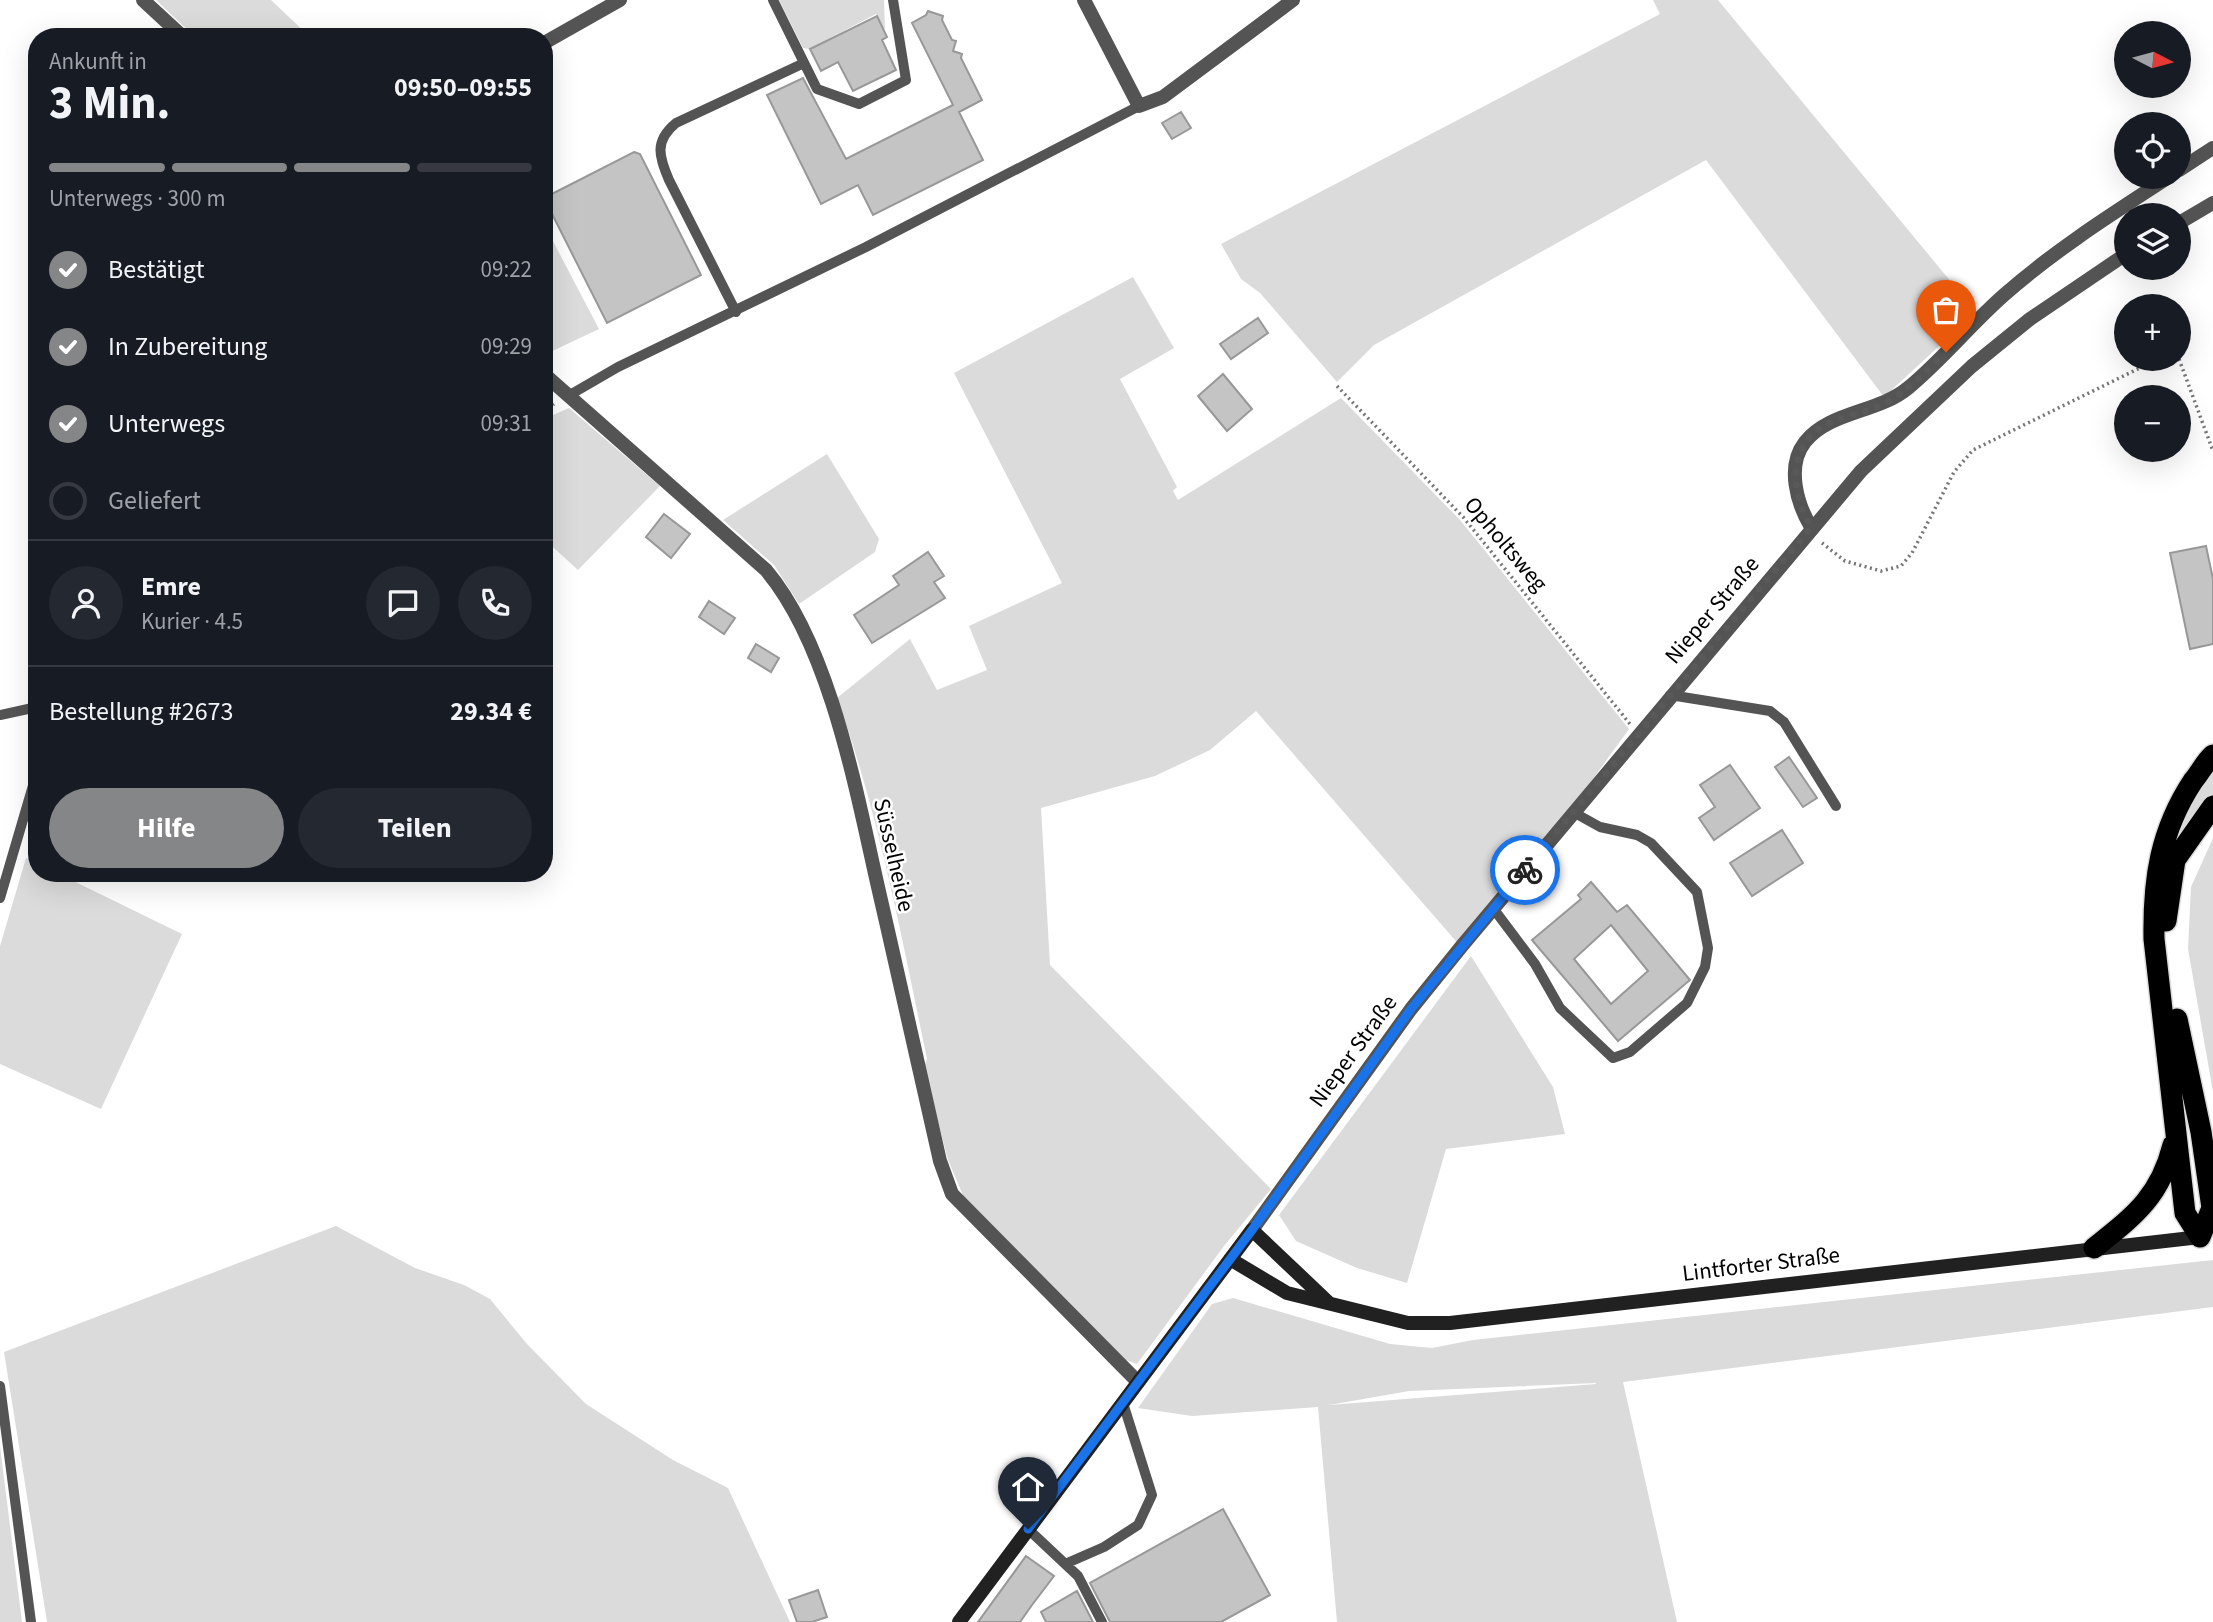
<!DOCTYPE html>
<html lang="de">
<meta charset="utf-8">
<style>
body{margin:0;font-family:"Source Sans 3",sans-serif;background:#242831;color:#f1f3f6;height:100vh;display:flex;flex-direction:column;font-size:26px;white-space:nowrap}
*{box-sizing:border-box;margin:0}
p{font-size:23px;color:#9ea1a6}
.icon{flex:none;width:38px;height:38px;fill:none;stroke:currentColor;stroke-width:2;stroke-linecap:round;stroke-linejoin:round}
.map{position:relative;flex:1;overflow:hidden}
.sheet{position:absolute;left:28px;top:28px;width:525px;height:854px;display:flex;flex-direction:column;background:#171b24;border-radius:28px;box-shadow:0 7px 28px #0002}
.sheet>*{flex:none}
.needle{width:46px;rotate:96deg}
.fabs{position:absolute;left:2114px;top:21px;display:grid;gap:14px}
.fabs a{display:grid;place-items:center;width:77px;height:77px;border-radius:50%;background:#171b24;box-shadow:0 7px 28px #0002;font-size:35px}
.pin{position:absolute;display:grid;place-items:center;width:60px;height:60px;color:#fff;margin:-72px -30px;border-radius:50% 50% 50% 0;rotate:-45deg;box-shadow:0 0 7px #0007}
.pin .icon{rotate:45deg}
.courier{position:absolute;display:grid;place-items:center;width:70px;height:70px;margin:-35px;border:5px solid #1a73e8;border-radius:50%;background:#fff;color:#222;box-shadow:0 2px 9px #0007}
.overview em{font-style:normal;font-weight:700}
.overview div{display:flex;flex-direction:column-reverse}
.overview{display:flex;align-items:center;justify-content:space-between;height:119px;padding:0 21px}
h1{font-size:46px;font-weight:700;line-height:52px}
.bar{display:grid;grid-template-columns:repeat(4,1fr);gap:10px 7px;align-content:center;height:84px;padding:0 21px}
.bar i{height:9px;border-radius:5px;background:#363941}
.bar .active{background:#858687}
.bar p{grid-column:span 4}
.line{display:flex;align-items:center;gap:18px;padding:0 21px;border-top:2px solid #363941}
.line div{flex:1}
.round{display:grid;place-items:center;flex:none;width:74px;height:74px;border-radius:37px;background:#242831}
ol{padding:0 21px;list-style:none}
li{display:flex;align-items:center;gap:21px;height:77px}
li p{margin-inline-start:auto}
li .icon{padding:7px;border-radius:50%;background:#858687;color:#fff;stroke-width:4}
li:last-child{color:#9ea1a6}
li i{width:38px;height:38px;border:4px solid #363941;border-radius:50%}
.cta{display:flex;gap:14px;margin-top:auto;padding:14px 21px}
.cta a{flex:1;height:80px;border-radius:42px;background:#858687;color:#fff;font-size:28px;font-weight:700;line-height:80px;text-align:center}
.cta a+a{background:#242831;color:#f1f3f6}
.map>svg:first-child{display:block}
.green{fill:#dbdbdb;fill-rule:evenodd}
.building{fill:#c4c4c4;stroke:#989898;stroke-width:2;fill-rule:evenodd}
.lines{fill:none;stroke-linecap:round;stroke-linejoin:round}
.motorway-casing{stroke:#dbdbdb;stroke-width:24}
.path{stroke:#767676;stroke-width:3.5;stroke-dasharray:2 3.5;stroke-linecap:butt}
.service{stroke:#545454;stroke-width:10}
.minor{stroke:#545454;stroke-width:14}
.tertiary{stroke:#545454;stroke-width:14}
.secondary{stroke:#212121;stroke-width:14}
.motorway{stroke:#000;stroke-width:21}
.done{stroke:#595959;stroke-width:7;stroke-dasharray:0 12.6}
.route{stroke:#1a73e8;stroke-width:9}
.labels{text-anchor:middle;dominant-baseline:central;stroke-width:5;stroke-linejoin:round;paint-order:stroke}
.street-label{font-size:23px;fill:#000;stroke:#fff}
</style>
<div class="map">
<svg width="2213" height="1622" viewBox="0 0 2213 1622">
<rect width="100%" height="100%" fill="#fff"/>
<!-- green -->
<path class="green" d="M156 0H271L310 37H195Z
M779 0H884L885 30 876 14 809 49 803 48Z
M1653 0H1718L1976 312 1884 397 1706 160 1374 345 1337 382 1260 293 1241 279 1221 244 1660 14Z
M544 224 599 329 544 355Z
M1133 277 1174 348 1120 379 1177 487 1173 491 1178 500 1341 398 1460 520 1629 729 1538 855 1461 947 1256 711 1210 750 1155 776 1041 808 1050 965 1271 1189 1224 1246 1137 1364 1126 1360 965 1200 948 1160 924 1067 927 1059C902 939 879 814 837 698L910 639 937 690 987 670 969 626 1062 583 954 373Z
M569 408 660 486 578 570 544 539V419Z
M827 454 879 539 875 552 799 604 774 565 723 520Z
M2213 769V795L2168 849 2185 807Z
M2213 838V1092L2188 949 2191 887Z
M26 858 37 863V873H57L182 934 101 1109 0 1064V946Z
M1471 956 1553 1087 1565 1134 1446 1149 1407 1283 1357 1268 1296 1241 1279 1215Z
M336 1226 415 1268 464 1285 490 1299 527 1344 586 1404 673 1460 728 1488 790 1622H47L4 1352Z
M2213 1260V1307L1623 1382 1677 1622H1337L1318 1407 1192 1416 1138 1408 1212 1304 1233 1298 1390 1344 1432 1348 1473 1340ZM1596 1383V1384L1329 1405 1409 1391Z
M0 1446 22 1622H0Z"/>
<!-- building -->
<path class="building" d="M928 11 943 16 942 20 952 40 956 41 953 51 962 54 961 58 982 100 959 112 983 160 873 215 858 185 821 204 767 95 803 78 846 159 953 105 912 23 926 15Z
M877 16 887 37 882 40 896 70 853 91 838 62 821 71 810 49Z
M1181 112 1191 128 1172 139 1162 123Z
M634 152 640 154 701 275 607 323 544 198Z
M1258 318 1268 333 1231 359 1220 344Z
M1223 374 1252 409 1227 431 1198 396Z
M664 514 690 534 671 558 646 537Z
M2206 546 2213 579V644L2190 649 2170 553Z
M928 552 944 576 934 582 945 598 872 643 854 615 899 585 893 576Z
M709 601 735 618 724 634 699 617Z
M756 644 779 658 771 672 748 658Z
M1789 757 1817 798 1803 807 1775 767Z
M1730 765 1760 808 1714 840 1699 818 1715 807 1700 785Z
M1782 830 1803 863 1752 896 1730 863Z
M1591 882 1617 912 1627 905 1690 980 1618 1041 1532 940 1581 899 1578 895ZM1611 925 1648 971 1611 1004 1574 959Z
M1223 1509 1270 1595 1221 1622H1110L1090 1583Z
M1026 1556 1054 1576 1032 1605 1020 1622H978Z
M818 1590 827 1617 812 1622H797L789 1600Z
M1077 1591 1093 1622H1046L1041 1612Z"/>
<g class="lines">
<defs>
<path id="motorway" d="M2166 921 2175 860 2213 806
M2177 1019 2201 1132 2212 1208 2200 1237
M2200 1237 2185 1213 2154 939C2153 880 2160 831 2193 781 2200 773 2205 762 2213 755
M2094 1248C2134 1216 2160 1197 2173 1145"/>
</defs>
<!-- motorway casing -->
<use href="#motorway" class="motorway-casing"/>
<!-- path -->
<path class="path" d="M2179 359 2213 451
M1337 386 1464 518 1630 724
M544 411 554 404
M1822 543 1845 561 1881 571 1901 566 1912 553 1954 472 1973 450 2158 359"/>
<!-- service -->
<path class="service" d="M773 0 817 89 859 104 906 80 893 0
M736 312 669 180C659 157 654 141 676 123L804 63
M568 396 618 367 866 247 1139 106
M1670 695 1770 711 1784 722 1836 806
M0 715 37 707
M0 898 37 772
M1493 908 1535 964 1560 1008 1613 1058 1630 1052 1687 1003 1705 967 1708 948 1697 892 1651 843 1637 835 1600 827 1573 812
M0 1386 31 1622
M1028 1529 1078 1576 1102 1622
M1065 1564 1104 1547 1138 1525 1152 1495 1123 1403"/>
<!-- minor -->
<path class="minor" d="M143 0 183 37
M1084 0 1139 106 1163 97 1293 0
M544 43 620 0
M2179 170 2213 148
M544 374 766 570C830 646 856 790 878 887 899 978 919 1069 940 1161L952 1194 1138 1382
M1811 527C1797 504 1786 466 1805 442 1830 411 1878 413 1908 388 1942 360 1971 324 2004 295 2055 250 2112 214 2169 177"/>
<!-- tertiary -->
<path class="tertiary" d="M2179 223 2213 203
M1252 1230 1411 1009 1461 947 1861 471 1972 366 2030 319 2126 254"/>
<!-- secondary -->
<path class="secondary" d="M1230 1259 1287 1293 1408 1323H1450L2200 1237
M959 1622 1252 1230 1329 1303"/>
<!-- motorway -->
<use href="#motorway" class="motorway"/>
</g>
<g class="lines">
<!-- done -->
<path class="done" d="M1525 870 1811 527C1792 495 1786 449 1823 426 1841 415 1865 414 1884 404 1908 390 1926 371 1946 352"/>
<!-- route -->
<path class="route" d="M1028 1529 1252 1230 1411 1009 1525 870"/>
</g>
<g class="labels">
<!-- street labels -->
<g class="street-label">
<text transform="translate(1506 544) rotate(50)">Opholtsweg</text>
<text transform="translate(1712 610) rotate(-50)">Nieper Straße</text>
<text transform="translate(894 855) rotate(77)">Süsselheide</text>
<text transform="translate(1353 1051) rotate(-54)">Nieper Straße</text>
<text transform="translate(1761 1264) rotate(-7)">Lintforter Straße</text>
</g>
</g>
</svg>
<div class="fabs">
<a><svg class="needle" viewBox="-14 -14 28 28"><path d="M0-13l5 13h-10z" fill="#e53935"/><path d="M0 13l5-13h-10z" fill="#9ea1a6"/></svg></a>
<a><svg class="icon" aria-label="locate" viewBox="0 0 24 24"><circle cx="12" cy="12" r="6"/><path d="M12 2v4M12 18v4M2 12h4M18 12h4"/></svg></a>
<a><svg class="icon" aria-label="layers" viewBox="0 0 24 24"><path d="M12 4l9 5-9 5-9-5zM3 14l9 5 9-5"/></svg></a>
<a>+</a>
<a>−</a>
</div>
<div class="pin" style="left:1946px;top:352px;background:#ea580c"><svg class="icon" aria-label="bag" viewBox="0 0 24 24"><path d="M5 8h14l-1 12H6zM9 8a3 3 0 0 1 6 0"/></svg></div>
<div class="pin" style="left:1028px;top:1529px;background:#1f2937"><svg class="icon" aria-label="home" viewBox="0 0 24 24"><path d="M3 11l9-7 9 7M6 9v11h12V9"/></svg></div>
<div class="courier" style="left:1525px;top:870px"><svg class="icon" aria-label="bike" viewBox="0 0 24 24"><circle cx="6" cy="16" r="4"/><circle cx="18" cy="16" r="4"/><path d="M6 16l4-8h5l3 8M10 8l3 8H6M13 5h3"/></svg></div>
<section class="sheet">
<div class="overview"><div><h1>3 Min.</h1><p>Ankunft in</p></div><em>09:50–09:55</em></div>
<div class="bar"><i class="active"></i><i class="active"></i><i class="active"></i><i></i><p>Unterwegs · 300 m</p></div>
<ol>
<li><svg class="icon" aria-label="check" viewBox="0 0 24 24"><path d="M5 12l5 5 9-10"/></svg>Bestätigt<p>09:22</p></li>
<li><svg class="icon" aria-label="check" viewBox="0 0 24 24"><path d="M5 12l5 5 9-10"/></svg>In Zubereitung<p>09:29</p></li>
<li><svg class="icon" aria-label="check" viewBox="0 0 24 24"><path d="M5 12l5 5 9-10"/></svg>Unterwegs<p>09:31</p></li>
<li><i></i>Geliefert</li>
</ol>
<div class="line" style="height:126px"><a class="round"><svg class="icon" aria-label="person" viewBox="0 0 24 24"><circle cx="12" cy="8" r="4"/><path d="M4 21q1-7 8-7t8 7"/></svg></a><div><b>Emre</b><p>Kurier · 4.5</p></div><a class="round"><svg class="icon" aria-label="chat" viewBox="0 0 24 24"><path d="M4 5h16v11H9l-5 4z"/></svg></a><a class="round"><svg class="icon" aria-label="phone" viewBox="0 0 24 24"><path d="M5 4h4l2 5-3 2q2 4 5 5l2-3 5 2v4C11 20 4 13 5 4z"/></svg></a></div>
<div class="line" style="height:91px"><div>Bestellung #2673</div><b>29.34 €</b></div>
<div class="cta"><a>Hilfe</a><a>Teilen</a></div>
</section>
</div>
